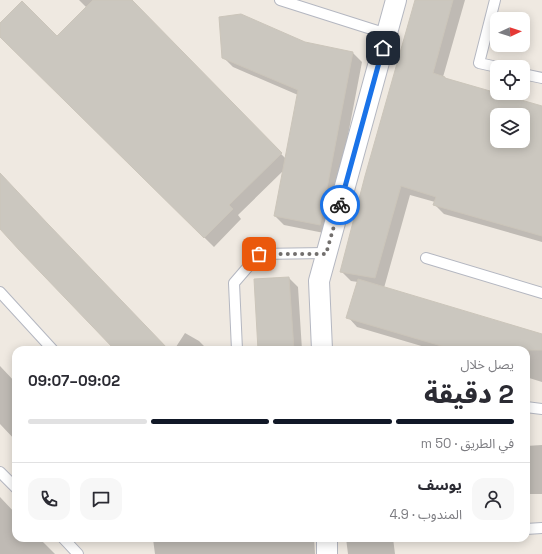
<!DOCTYPE html>
<html lang="ar">
<meta charset="utf-8">
<style>
body{margin:0;font-family:"Space Grotesk","Noto Sans Arabic",sans-serif;background:#f7f7f7;color:#2b2b33;direction:rtl;height:100vh;display:flex;flex-direction:column;font-size:15px;white-space:nowrap}
*{box-sizing:border-box;margin:0}
p{font-size:13px;color:#7c7c81}
.icon{flex:none;width:22px;height:22px;fill:none;stroke:currentColor;stroke-width:2;stroke-linecap:round;stroke-linejoin:round}
.map{position:relative;flex:1;overflow:hidden;direction:ltr}
.side{position:absolute;left:12px;top:346px;width:518px;height:196px;display:flex;flex-direction:column;background:#fff;border-radius:12px;box-shadow:0 2px 10px #0003;direction:rtl}
.side>*{flex:none}
.needle{width:26px;rotate:86deg}
.fabs{position:absolute;left:490px;top:12px;display:grid;gap:8px}
.fabs a{display:grid;place-items:center;width:40px;height:40px;border-radius:8px;background:#fff;box-shadow:0 2px 10px #0003;font-size:20px}
.pin{position:absolute;display:grid;place-items:center;width:34px;height:34px;color:#fff;margin:-17px;border-radius:8px;box-shadow:0 2px 6px #0006}
.courier{position:absolute;display:grid;place-items:center;width:40px;height:40px;margin:-20px;border:3px solid #1a73e8;border-radius:50%;background:#fff;color:#222;box-shadow:0 1px 5px #0007}
.head em{font-style:normal;font-weight:800}
.head div{display:flex;flex-direction:column-reverse}
.head{display:flex;align-items:center;justify-content:space-between;height:68px;padding:0 16px}
h1{font-size:26px;font-weight:800;line-height:30px}
.bar{display:grid;grid-template-columns:repeat(4,1fr);gap:6px 4px;align-content:center;height:48px;padding:0 16px}
.bar i{height:5px;border-radius:3px;background:#e1e1e2}
.bar .selected{background:#111827}
.bar p{grid-column:span 4}
.line{display:flex;align-items:center;gap:10px;padding:0 16px;border-top:1px solid #e1e1e2}
.line div{flex:1}
.round{display:grid;place-items:center;flex:none;width:42px;height:42px;border-radius:12px;background:#f7f7f7}
.map>svg:first-child{display:block}
.shadow{fill:#0003;fill-rule:evenodd}
.building{fill:#cbc7bf;stroke:#cbc5ba;fill-rule:evenodd}
.lines{fill:none;stroke-linecap:round;stroke-linejoin:round}
.service-casing{stroke:#b4b7c1;stroke-width:12}
.minor-casing{stroke:#b4b7c1;stroke-width:22}
.service{stroke:#fff;stroke-width:10}
.minor{stroke:#fff;stroke-width:20}
.done{stroke:#726f6d;stroke-width:4;stroke-dasharray:0 7.2}
.route{stroke:#1a73e8;stroke-width:5}
</style>
<div class="map">
<svg width="542" height="554" viewBox="0 0 542 554">
<rect width="100%" height="100%" fill="#efe9e1"/>
<!-- shadow -->
<path class="shadow" d="M79 0H131L286 159 298 95 233 67 223 57 305 43 353 53 362 62 329 234 284 225 275 216 284 170 238 215 241 219 214 247 0 36V24L57 37 87 8Z
M416 0H465L443 77 447 79 542 107V242L444 214 435 205V202L410 195 384 288 542 335V382L526 377V350H435L357 327 348 317 358 282 351 281 341 271ZM497 115H523V141H497Z
M289 278 298 287 302 350H259Z
M185 333 199 341 208 350H174Z
M0 366 16 383V441L0 424Z
M542 445V494H526V446Z
M0 497 16 514V538H39L55 554H0Z
M164 538H314L315 554H155L153 539Z
M346 538H393L395 554H348Z"/>
<!-- building -->
<path class="building" d="M93 0H132L282 153 229 205 233 209 204 238 0 37V23L22 1 57 36Z
M415 0H453L433 73 445 77V78L542 106V236L433 205 436 197 401 186 375 278 340 272 365 176ZM497 115H523V141H497Z
M241 14 305 42 353 52 320 225 274 216 298 90 222 58 219 17Z
M0 173 48 224 169 350H115L20 251 0 229Z
M289 277 294 350H258L254 279Z
M358 279 542 334V350H455L346 318Z"/>
<g class="lines">
<defs>
<path id="service" d="M280 0 387 34
M495 0 479 63 497 67
M523 74 542 78
M426 258 542 293
M0 292 53 350
M237 350 234 283 259 254 326 253
M526 407 542 409
M0 472 16 488
M526 529 542 528
M63 538 78 554"/>
<path id="minor" d="M322 350 319 281 396 0
M327 538V554"/>
</defs>
<!-- service casing -->
<use href="#service" class="service-casing"/>
<!-- minor casing -->
<use href="#minor" class="minor-casing"/>
<!-- service -->
<use href="#service" class="service"/>
<!-- minor -->
<use href="#minor" class="minor"/>
</g>
<g class="lines">
<!-- done -->
<path class="done" d="M259 254H326L340 205"/>
<!-- route -->
<path class="route" d="M340 205 383 48"/>
</g>
</svg>
<div class="fabs">
<a><svg class="needle" viewBox="-14 -14 28 28"><path d="M0-13l5 13h-10z" fill="#e53935"/><path d="M0 13l5-13h-10z" fill="#7c7c81"/></svg></a>
<a><svg class="icon" aria-label="locate" viewBox="0 0 24 24"><circle cx="12" cy="12" r="6"/><path d="M12 2v4M12 18v4M2 12h4M18 12h4"/></svg></a>
<a><svg class="icon" aria-label="layers" viewBox="0 0 24 24"><path d="M12 4l9 5-9 5-9-5zM3 14l9 5 9-5"/></svg></a>
</div>
<div class="pin" style="left:259px;top:254px;background:#ea580c"><svg class="icon" aria-label="bag" viewBox="0 0 24 24"><path d="M5 8h14l-1 12H6zM9 8a3 3 0 0 1 6 0"/></svg></div>
<div class="pin" style="left:383px;top:48px;background:#1f2937"><svg class="icon" aria-label="home" viewBox="0 0 24 24"><path d="M3 11l9-7 9 7M6 9v11h12V9"/></svg></div>
<div class="courier" style="left:340px;top:205px"><svg class="icon" aria-label="bike" viewBox="0 0 24 24"><circle cx="6" cy="16" r="4"/><circle cx="18" cy="16" r="4"/><path d="M6 16l4-8h5l3 8M10 8l3 8H6M13 5h3"/></svg></div>
<section class="side">
<div class="head"><div><h1>2 دقيقة</h1><p>يصل خلال</p></div><em>09:02–09:07</em></div>
<div class="bar"><i class="selected"></i><i class="selected"></i><i class="selected"></i><i></i><p>في الطريق · 50 m</p></div>
<div class="line" style="height:72px"><a class="round"><svg class="icon" aria-label="person" viewBox="0 0 24 24"><circle cx="12" cy="8" r="4"/><path d="M4 21q1-7 8-7t8 7"/></svg></a><div><b>يوسف</b><p>المندوب · 4.9</p></div><a class="round"><svg class="icon" aria-label="chat" viewBox="0 0 24 24"><path d="M4 5h16v11H9l-5 4z"/></svg></a><a class="round"><svg class="icon" aria-label="phone" viewBox="0 0 24 24"><path d="M5 4h4l2 5-3 2q2 4 5 5l2-3 5 2v4C11 20 4 13 5 4z"/></svg></a></div>
</section>
</div>
